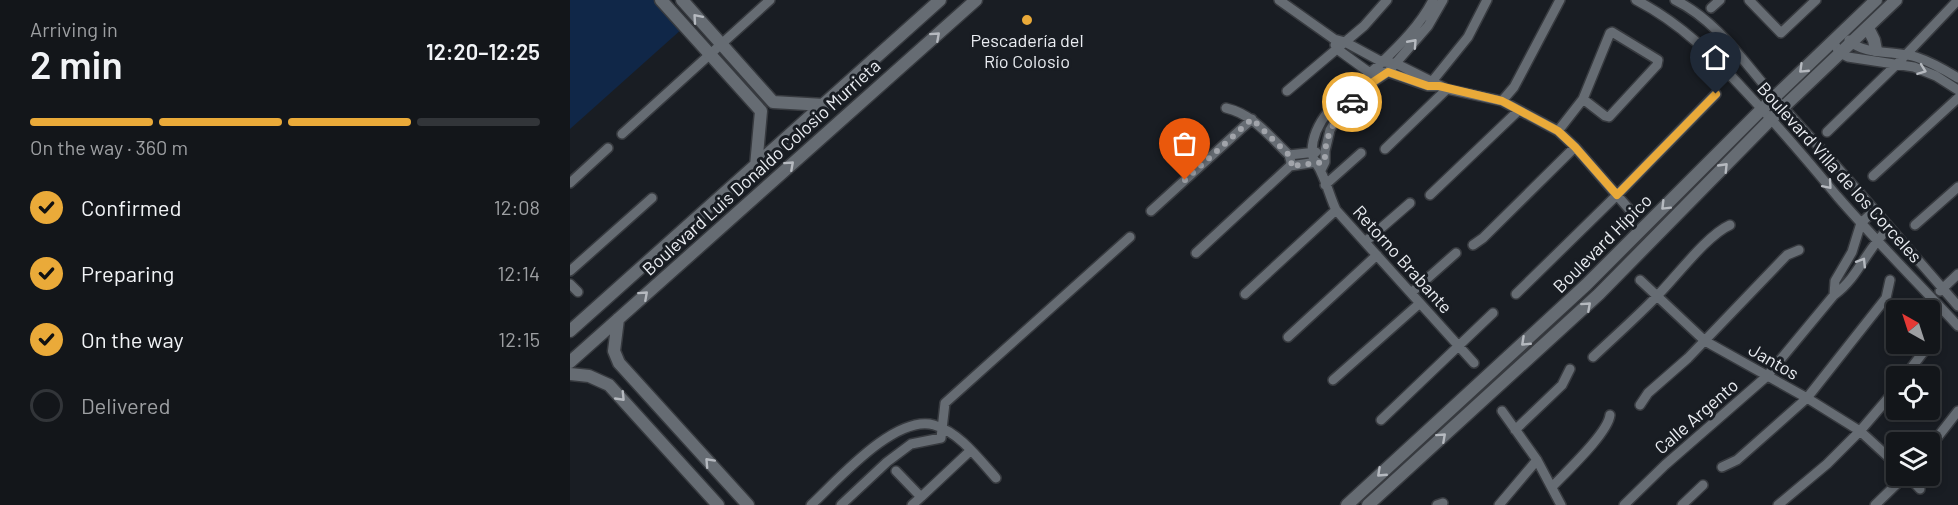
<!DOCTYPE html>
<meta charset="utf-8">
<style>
body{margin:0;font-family:Barlow,sans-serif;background:#202327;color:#f1f3f6;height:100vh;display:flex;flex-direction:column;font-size:22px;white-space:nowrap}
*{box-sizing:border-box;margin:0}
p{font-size:20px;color:#9d9fa2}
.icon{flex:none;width:33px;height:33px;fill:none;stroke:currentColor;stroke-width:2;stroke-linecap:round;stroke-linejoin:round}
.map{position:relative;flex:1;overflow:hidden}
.sheet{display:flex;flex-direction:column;background:#13161a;width:570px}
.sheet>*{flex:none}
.needle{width:39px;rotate:321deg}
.buttons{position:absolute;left:1316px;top:300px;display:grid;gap:12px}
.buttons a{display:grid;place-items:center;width:54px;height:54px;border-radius:6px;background:#13161a;box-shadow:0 3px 9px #0003,0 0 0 2px #323539;font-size:30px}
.pin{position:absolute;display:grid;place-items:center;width:51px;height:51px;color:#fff;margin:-62px -26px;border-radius:50% 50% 50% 0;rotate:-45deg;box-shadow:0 0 6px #0007}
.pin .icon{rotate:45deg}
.courier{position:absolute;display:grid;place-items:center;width:60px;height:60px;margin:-30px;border:4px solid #eaaa39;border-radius:50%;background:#fff;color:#222;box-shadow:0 2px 8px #0007}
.headline em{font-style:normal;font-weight:600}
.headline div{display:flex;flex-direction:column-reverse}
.headline{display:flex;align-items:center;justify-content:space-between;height:102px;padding:0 30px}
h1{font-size:39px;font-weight:600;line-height:45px}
.bar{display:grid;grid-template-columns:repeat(4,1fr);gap:9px 6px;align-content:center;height:72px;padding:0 30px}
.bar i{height:8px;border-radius:4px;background:#323539}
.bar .selected{background:#eaaa39}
.bar p{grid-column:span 4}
ol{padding:0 30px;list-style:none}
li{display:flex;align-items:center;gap:18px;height:66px}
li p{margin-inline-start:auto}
li .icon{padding:6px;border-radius:50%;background:#eaaa39;color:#111;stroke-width:4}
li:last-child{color:#9d9fa2}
li i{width:33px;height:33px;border:3px solid #323539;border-radius:50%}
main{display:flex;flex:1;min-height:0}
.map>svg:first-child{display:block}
.park{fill:#102748}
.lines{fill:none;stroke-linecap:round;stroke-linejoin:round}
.street-casing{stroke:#373a3f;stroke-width:12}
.secondary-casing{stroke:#373a3f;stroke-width:15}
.street{stroke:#666c73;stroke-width:9}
.secondary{stroke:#666c73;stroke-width:12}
.oneway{stroke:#b5b9bf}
.done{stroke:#a1a4aa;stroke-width:6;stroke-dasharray:0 10.8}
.route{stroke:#eaaa39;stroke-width:8}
.poi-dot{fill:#eaaa39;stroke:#191d23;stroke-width:2}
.labels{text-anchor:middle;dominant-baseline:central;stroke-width:6;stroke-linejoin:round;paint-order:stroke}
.poi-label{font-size:18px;fill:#eaedf2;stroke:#191d23}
.street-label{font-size:18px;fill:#eaedf2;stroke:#191d23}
</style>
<main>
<section class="sheet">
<div class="headline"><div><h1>2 min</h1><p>Arriving in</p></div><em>12:20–12:25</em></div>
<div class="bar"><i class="selected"></i><i class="selected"></i><i class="selected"></i><i></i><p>On the way · 360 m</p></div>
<ol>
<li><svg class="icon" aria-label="check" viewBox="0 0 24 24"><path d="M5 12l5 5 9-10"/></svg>Confirmed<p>12:08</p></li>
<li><svg class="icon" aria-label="check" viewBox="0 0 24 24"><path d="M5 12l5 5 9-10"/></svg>Preparing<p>12:14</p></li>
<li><svg class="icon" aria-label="check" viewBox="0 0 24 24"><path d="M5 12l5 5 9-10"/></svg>On the way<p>12:15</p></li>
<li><i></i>Delivered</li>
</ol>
</section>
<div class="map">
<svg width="1388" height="505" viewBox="0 0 1388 505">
<rect width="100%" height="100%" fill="#191d23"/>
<!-- park -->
<path class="park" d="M0 0H85L113 28 0 129Z"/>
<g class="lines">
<defs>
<path id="street" d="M709 0 764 39 775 42 812 62 825 63 877 89 932 101 988 131 1005 147 1059 209
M863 0C851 24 830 45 811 63 785 88 743 112 742 151 742 161 748 164 751 172 757 184 760 197 766 210L904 363
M1066 0C1112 24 1142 55 1177 93 1208 126 1238 161 1267 196 1306 241 1348 283 1388 326
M1105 0C1148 21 1175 64 1206 99 1224 120 1243 140 1261 160 1304 209 1346 258 1388 306
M1179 0 1211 33 1246 0
M1141 8 1150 0
M1279 40C1291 55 1328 51 1346 57 1361 62 1375 70 1388 78
M1263 42 1270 53 1278 57 1344 67 1366 76 1388 90
M765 45 767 49 800 73 818 72 858 86H869
M860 84 898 37 917 0
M717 91 794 26 817 0
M932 101 944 87 990 0
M656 108C683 114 700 137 719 155L721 162 720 166
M988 131 1013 99 1040 33 1042 32 1088 60 1087 65 1039 117 1035 116 1013 99
M1257 132 1328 63 1388 0
M52 134 200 0
M815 149 877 89
M719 155 746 152
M720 166 747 162
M751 170 755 162V151L760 130 767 118 803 82 818 72 858 26 873 0
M1303 176 1388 98
M0 183 38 148
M755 185 791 153
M860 195 948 111
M581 211 682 119
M1345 225 1388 187
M795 242 840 203
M903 245 913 238 1005 147
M626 253 720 166
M0 271 82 198
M1070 280 1135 341 1237 398 1290 431 1326 464
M0 284 8 292
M1370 291 1388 274
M841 293 886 253
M675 294 766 210
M946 294 1047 195 1146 94
M1264 295 1265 281 1282 252 1291 223 1305 210
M718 337 807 255
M1023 357C1044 337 1067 317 1087 296 1106 277 1137 235 1160 225
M1335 376 1358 346 1363 330
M763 380 850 303
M1070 405 1078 393 1118 358 1217 255 1229 250
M932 411 967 460 991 505
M811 420 923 313
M945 430 992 385 1000 369
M1359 448 1388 411
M1152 467 1167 460 1237 398 1316 298 1320 280
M326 471 351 497 400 451
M1338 476 1350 489
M982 487C996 472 1038 433 1040 415
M241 505C267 481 325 414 364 425 389 432 409 459 426 478
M271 505 317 462 341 444 371 438 375 403 560 237
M342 505 351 497
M867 505 873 503
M929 505 967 460
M1054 505 1095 465 1196 377 1264 295C1289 277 1296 249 1319 228
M1112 505 1133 485
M1208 505 1257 464 1290 431 1326 389
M1305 505 1335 476"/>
<path id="secondary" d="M91 0 191 111 186 166
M112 0 203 102 254 105
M1298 28 1304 40 1306 50
M48 319 44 351 49 363 178 505
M0 331 370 0
M0 362 406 0
M0 374 19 376 39 385 148 505
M777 505 1016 285 1192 109 1306 0
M798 505 1029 294 1201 119 1326 0"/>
</defs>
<!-- street casing -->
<use href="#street" class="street-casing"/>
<!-- secondary casing -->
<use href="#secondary" class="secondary-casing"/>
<!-- street -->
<use href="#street" class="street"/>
<!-- secondary -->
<use href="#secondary" class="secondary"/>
</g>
<!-- one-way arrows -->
<defs><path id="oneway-chevron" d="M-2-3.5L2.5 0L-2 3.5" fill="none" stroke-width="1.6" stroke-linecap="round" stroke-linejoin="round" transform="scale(1.5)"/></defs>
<g class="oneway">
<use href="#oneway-chevron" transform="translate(127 18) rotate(-131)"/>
<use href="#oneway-chevron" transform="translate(366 36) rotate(-42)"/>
<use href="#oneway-chevron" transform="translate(843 43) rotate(-48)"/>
<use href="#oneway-chevron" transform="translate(1233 69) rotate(136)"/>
<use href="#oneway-chevron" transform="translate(1352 70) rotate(20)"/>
<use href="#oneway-chevron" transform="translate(220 165) rotate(-42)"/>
<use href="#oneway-chevron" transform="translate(1154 167) rotate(-46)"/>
<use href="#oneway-chevron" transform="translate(1258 185) rotate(49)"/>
<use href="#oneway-chevron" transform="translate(1095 206) rotate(135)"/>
<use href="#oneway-chevron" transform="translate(1292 262) rotate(-58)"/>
<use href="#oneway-chevron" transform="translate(74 295) rotate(-42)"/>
<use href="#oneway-chevron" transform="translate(1017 306) rotate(-42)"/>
<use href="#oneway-chevron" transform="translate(955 342) rotate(137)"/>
<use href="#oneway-chevron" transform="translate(51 397) rotate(46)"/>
<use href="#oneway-chevron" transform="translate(872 437) rotate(-42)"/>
<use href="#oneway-chevron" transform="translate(139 462) rotate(-133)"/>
<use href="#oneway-chevron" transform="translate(811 473) rotate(137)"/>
</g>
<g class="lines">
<!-- done -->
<path class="done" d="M615 180 682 119 719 155 722 162 720 166 755 162C754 137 764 118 782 102"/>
<!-- route -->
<path class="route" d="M782 102 803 82 818 72 858 86H869L932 101 988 131 1005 147 1047 195 1146 94"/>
</g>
<!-- markers -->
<circle class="poi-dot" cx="457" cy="20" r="6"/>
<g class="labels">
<!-- poi labels -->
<g class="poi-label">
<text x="457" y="40">Pescadería del<tspan x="457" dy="21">Río Colosio</tspan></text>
</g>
<!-- street labels -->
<g class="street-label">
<text transform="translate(191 167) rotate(-42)">Boulevard Luis Donaldo Colosio Murrieta</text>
<text transform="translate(1270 172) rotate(48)">Boulevard Villa de los Corceles</text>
<text transform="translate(1032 243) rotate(-45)">Boulevard Hípico</text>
<text transform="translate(833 259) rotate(48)">Retorno Brabante</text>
<text transform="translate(1204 361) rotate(30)">Jantos</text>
<text transform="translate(1126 416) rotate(-41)">Calle Argento</text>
</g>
</g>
</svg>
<div class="buttons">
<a><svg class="needle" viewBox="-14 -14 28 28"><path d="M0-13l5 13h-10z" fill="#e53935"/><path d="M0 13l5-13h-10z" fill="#9d9fa2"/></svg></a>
<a><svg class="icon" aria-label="locate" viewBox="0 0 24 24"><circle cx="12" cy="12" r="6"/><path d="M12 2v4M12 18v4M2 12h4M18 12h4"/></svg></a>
<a><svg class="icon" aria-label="layers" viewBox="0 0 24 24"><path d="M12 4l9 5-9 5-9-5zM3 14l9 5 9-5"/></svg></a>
</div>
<div class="pin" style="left:615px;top:180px;background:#ea580c"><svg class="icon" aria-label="bag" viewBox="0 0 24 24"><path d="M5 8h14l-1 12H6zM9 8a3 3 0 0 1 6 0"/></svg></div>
<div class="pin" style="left:1146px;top:94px;background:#1f2937"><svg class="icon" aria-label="home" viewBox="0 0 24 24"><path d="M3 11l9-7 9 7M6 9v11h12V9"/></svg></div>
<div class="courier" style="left:782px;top:102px"><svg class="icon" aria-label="car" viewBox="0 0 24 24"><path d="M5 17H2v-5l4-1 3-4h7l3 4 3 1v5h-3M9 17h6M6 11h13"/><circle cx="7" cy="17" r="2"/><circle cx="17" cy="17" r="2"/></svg></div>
</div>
</main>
